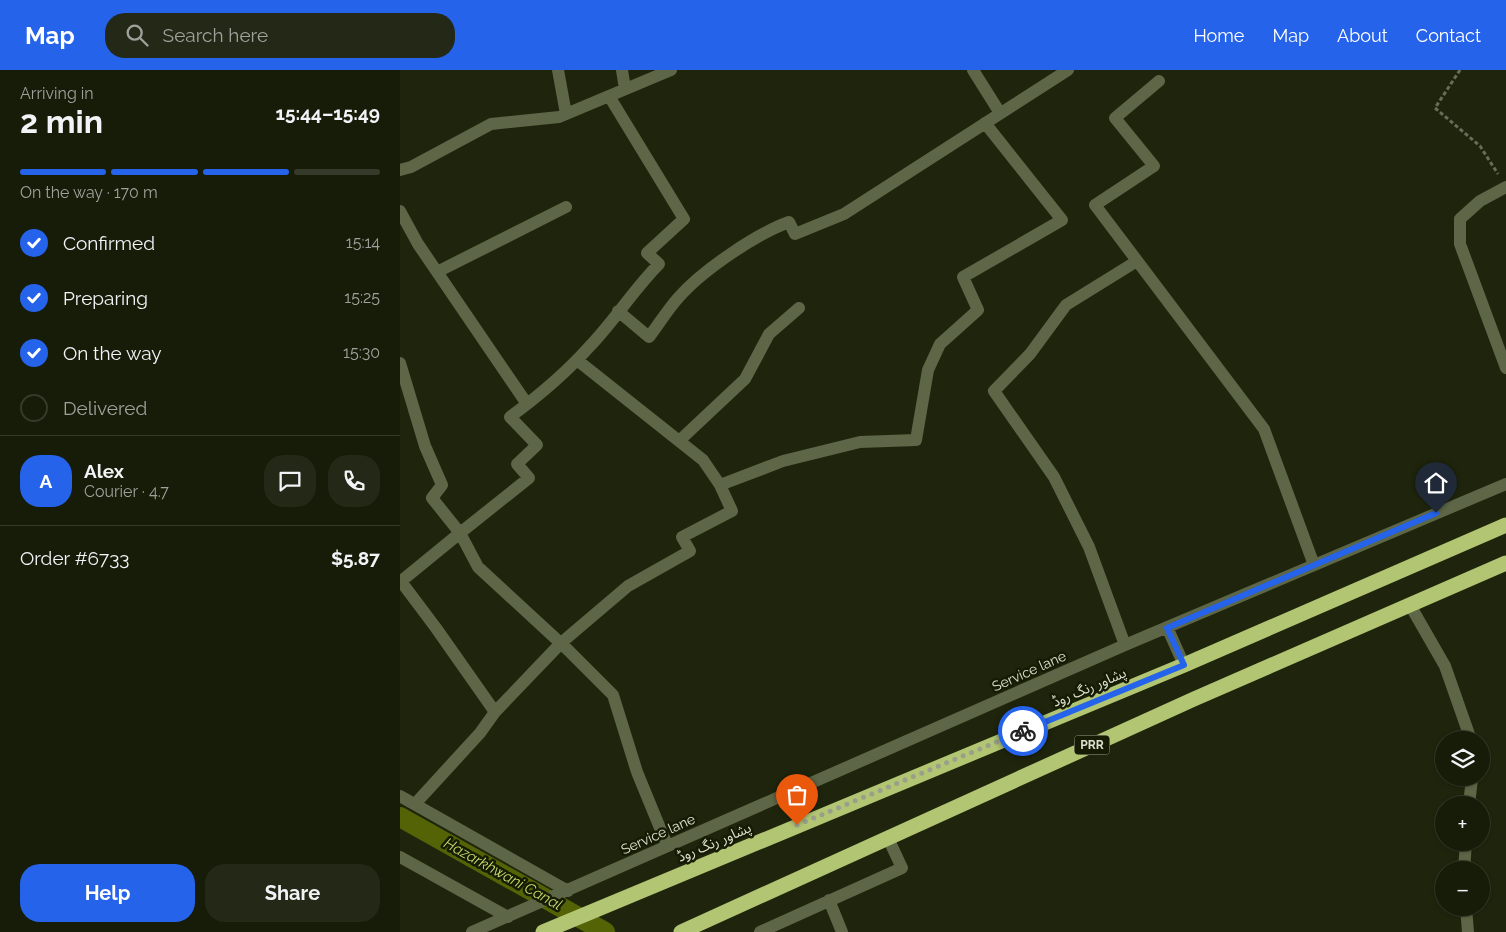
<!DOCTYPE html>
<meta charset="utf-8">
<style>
body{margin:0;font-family:Raleway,"Noto Sans Arabic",sans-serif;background:#242917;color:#f1f3f6;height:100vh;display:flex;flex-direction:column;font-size:19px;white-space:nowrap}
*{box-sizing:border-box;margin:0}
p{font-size:16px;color:#9ea19c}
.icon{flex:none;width:28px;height:28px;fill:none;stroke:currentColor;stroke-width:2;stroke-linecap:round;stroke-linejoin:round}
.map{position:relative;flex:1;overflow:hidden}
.sheet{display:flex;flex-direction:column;background:#171c09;width:400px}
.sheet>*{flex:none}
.buttons{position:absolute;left:1035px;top:661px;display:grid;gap:10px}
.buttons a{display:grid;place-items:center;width:55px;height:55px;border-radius:50%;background:#171c09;box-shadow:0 1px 4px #0004,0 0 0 1px #363a2a;font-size:25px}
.pin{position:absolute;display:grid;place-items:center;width:42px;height:42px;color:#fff;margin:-51px -21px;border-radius:50% 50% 50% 0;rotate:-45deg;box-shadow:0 0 5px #0007}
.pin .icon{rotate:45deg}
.courier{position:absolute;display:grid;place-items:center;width:50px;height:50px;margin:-25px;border:4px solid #2563eb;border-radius:50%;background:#fff;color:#222;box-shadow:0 1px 6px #0007}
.summary em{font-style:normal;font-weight:700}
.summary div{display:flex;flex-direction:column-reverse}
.summary{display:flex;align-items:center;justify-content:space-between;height:85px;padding:0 20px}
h1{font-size:32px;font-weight:700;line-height:38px}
.bar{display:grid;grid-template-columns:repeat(4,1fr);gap:8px 5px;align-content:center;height:60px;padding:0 20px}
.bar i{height:6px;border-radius:4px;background:#363a2a}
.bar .on{background:#2563eb}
.bar p{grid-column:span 4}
.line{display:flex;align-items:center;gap:12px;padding:0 20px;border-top:1px solid #363a2a}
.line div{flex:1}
.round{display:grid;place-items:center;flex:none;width:52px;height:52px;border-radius:20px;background:#242917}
ol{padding:0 20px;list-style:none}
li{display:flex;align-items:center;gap:15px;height:55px}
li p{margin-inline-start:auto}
li .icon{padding:5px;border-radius:50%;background:#2563eb;color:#fff;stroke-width:4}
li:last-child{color:#9ea19c}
li i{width:28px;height:28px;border:2px solid #363a2a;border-radius:50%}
.cta{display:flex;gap:10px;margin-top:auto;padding:10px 20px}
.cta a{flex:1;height:58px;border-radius:20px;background:#2563eb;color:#fff;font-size:20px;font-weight:700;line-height:58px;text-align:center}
.cta a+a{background:#242917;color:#f1f3f6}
header{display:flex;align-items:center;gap:30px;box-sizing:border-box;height:70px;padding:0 25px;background:#2563eb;color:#fff}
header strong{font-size:24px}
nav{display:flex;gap:28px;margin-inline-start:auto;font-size:18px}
.search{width:350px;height:45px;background:#242917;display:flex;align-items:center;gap:12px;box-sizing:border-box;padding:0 18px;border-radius:20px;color:#9ea19c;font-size:19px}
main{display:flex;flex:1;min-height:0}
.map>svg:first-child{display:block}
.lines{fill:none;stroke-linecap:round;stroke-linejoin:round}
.canal{stroke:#546305;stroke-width:20}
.path{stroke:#676d57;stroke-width:3;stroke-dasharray:4 2.5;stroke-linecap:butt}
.minor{stroke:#5d6646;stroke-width:12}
.highway{stroke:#b1c573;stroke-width:15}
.done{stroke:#999f8b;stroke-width:5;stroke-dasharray:0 9}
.route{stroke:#2563eb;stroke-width:6}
.labels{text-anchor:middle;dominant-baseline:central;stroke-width:5;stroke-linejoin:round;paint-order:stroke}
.shield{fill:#161b04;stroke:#a0a593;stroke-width:1}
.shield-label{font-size:12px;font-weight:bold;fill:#dbe0d0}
.street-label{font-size:14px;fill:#dbe0d0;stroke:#161b04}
.water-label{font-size:15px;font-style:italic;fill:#c3dc6d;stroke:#161b04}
</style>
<header>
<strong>Map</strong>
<div class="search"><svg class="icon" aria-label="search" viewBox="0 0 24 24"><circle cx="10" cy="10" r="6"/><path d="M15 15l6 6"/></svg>Search here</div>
<nav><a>Home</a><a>Map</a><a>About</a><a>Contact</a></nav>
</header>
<main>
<section class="sheet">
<div class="summary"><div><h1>2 min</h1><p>Arriving in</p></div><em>15:44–15:49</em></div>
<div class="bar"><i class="on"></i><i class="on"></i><i class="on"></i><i></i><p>On the way · 170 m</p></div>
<ol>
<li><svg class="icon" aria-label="check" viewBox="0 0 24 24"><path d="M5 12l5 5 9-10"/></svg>Confirmed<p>15:14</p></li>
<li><svg class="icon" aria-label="check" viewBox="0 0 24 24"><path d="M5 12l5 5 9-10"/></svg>Preparing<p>15:25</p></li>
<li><svg class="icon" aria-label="check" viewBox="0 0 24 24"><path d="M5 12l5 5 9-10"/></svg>On the way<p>15:30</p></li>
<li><i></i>Delivered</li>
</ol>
<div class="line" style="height:90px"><b class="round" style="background:#2563eb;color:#fff">A</b><div><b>Alex</b><p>Courier · 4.7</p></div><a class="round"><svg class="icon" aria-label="chat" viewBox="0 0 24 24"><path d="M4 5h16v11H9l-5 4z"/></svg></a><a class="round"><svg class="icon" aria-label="phone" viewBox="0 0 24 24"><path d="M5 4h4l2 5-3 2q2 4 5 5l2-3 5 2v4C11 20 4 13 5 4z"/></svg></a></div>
<div class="line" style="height:65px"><div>Order #6733</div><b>$5.87</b></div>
<div class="cta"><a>Help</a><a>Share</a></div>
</section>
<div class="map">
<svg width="1106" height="862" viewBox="0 0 1106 862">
<rect width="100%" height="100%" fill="#1f250c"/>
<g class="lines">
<!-- canal -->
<path class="canal" d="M0 747 205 862"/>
<!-- path -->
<path class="path" d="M1060 0 1035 38 1080 76 1098 104"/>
<!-- minor -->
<path class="minor" d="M158 0 166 44
M222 0 225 19
M573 0 600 43
M759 11 715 48 754 96 695 135 864 359 914 495
M209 26 284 149 247 183 259 194C234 219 215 250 190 276 165 304 140 325 110 347L137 375 117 394 129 408 60 463 78 497 168 580 213 625 237 702 267 775
M0 100 11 97 91 54 159 47 271 0
M1106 117 1080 131 1060 149V174L1106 298
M0 141 18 174 127 334
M37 202 166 137
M218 241 249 267C259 254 268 239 279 227 303 200 356 164 389 152L395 164 444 144 668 0
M177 290 303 390 320 415
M0 293 25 376 42 415 32 428 60 463 0 512
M279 371 345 309 369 264 399 238
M0 510 36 558 95 642
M1010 535 1045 596 1071 670
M767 557 784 595
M725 575 689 477 654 407 594 321 630 284 666 235 737 191
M0 726 168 821
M15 734 80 663 95 642 161 573 228 516 290 481 282 467 332 441 320 415 383 391 460 372 516 370 528 300 540 274 578 240 563 207 662 150 585 53
M1069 735 1072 708
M0 787 108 847
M1064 800 1066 772
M429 830 442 862
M1066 838 1068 862
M72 862 725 575 1106 414
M360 862 502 798 488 768"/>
<!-- highway -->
<path class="highway" d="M143 862 784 595 1106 455
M281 862 794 629 1106 493"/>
</g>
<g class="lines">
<!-- done -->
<path class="done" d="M397 755 623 661"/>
<!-- route -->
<path class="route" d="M623 661 784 595 767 558 1036 443"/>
</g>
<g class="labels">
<!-- shield labels -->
<rect class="shield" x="674.5" y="665.5" width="35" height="19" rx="4"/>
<g class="shield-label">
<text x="692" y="675">PRR</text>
</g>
<!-- street labels -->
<g class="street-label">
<text transform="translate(629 601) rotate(-24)">Service lane</text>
<text transform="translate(689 617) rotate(-23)">پشاور رنگ روڈ</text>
<text transform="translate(258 764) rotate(-24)">Service lane</text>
<text transform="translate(314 772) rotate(-23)">پشاور رنگ روڈ</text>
</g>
<!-- water labels -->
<g class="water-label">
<text transform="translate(103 804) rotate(29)">Hazarkhwani Canal</text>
</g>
</g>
</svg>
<div class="buttons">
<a><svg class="icon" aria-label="layers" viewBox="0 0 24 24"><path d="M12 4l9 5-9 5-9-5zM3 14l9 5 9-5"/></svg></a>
<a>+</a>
<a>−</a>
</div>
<div class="pin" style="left:397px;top:755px;background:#ea580c"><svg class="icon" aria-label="bag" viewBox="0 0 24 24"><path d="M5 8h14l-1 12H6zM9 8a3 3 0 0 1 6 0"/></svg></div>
<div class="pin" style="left:1036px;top:443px;background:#1f2937"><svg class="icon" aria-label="home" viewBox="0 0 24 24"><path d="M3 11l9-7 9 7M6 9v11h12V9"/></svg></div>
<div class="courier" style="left:623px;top:661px"><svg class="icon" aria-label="bike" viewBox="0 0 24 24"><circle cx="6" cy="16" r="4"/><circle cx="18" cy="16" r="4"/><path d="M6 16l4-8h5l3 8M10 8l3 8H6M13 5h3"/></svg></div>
</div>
</main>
